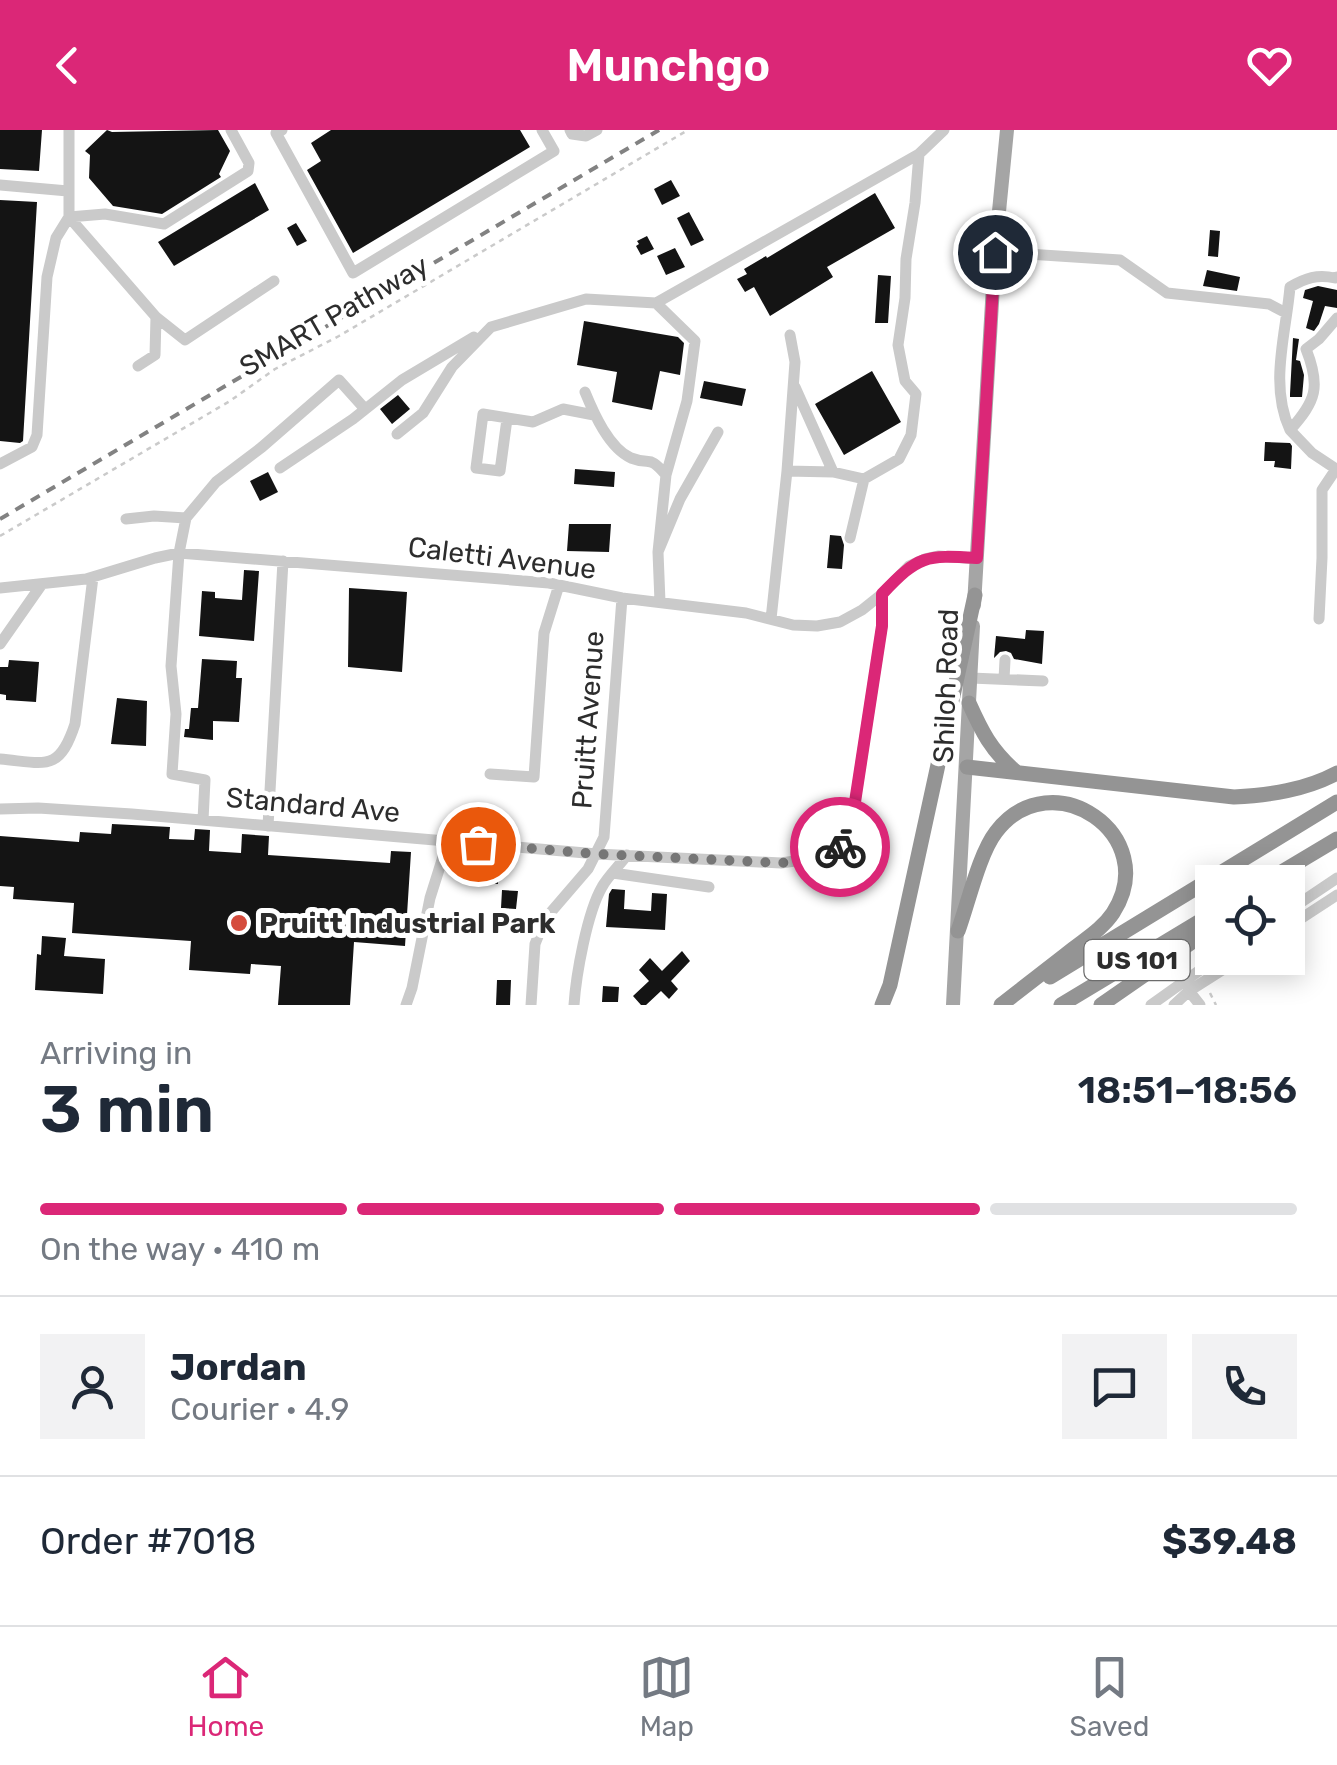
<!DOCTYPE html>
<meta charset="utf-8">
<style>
body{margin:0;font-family:Rubik,sans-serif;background:#f2f2f3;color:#1f2937;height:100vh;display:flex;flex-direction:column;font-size:38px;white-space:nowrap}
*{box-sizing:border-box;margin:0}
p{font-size:32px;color:#747a83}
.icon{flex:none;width:55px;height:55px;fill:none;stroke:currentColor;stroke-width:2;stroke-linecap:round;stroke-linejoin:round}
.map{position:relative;height:875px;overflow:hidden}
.panel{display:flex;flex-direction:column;background:#fff;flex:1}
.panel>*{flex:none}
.buttons{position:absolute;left:1195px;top:735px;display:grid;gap:20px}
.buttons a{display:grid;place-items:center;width:110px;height:110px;border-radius:0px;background:#fff;box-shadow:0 5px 25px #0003;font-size:50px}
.pin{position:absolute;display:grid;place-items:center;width:85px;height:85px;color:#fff;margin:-42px;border:5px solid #fff;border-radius:50%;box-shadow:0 2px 10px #0007}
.courier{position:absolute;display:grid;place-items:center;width:100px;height:100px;margin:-50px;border:8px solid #db2777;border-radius:50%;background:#fff;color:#222;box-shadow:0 2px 12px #0007}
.head em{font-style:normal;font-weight:600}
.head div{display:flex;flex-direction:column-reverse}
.head{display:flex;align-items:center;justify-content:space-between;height:170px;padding:0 40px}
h1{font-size:65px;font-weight:600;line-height:75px}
.bar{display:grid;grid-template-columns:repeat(4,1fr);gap:15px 10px;align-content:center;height:120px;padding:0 40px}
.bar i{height:12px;border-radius:8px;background:#e0e1e3}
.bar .selected{background:#db2777}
.bar p{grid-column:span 4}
.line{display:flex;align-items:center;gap:25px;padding:0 40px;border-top:2px solid #e0e1e3}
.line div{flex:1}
.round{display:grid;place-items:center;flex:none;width:105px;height:105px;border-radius:0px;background:#f2f2f3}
header{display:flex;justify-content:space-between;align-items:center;height:130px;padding:0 40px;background:#db2777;color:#fff;font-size:45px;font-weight:600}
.tab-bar{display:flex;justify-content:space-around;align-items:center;height:140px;border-top:2px solid #e0e1e3;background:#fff;font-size:28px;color:#747a83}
.tab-bar a{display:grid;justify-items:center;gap:5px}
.tab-bar .selected{color:#db2777}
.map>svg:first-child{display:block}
.building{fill:#141414}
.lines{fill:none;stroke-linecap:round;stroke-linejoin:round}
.path{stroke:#cacaca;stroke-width:2.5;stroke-dasharray:5 5;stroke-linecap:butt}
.minor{stroke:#cacaca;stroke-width:11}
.major{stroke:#a5a5a5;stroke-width:14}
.highway{stroke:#949494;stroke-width:15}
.rail{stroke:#828282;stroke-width:4;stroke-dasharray:10 8;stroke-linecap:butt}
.done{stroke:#767676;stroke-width:10;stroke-dasharray:0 18}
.route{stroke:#db2777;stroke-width:12}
.poi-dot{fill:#d54c3d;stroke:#fff;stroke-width:4}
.labels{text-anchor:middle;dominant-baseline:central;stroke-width:10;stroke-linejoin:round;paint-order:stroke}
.shield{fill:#fff;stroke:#6c6c6c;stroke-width:2.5}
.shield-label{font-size:25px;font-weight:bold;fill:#2d2d2d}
.street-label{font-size:28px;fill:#2d2d2d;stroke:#fff}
.poi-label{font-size:28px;font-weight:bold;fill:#2d2d2d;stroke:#fff;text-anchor:start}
</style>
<header><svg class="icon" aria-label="back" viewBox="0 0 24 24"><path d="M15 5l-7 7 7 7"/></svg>Munchgo<svg class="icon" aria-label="heart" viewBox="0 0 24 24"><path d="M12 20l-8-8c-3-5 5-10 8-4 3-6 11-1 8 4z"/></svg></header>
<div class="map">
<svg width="1337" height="875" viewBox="0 0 1337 875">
<rect width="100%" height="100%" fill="#fff"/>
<!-- building -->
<path class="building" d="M0 0H42L39 41 0 39Z
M107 0 112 2 218 0 230 21 219 44 221 47 162 84 113 76 89 48 90 25 85 21Z
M331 0H520L530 17 353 123 307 40 321 31 311 13Z
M671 50 680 66 662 75 654 59Z
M255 53 269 80 174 136 158 112Z
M875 63 895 98 827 137 833 147 770 186 754 157 745 162 737 149 747 144 744 139 766 126 767 128Z
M0 70 37 72 23 311 20 313 0 311Z
M689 82 704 110 691 116 677 88Z
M296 93 307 111 297 116 287 98Z
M1210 100 1220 101 1218 127 1208 126Z
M647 106 654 119 641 125 636 116 639 114 637 111Z
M675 118 685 137 666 145 657 126Z
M1207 140 1240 147 1237 161 1203 156Z
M878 145 891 146 888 193H875Z
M1318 156 1337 160V178L1325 176 1319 194 1314 201 1306 198 1313 171 1303 168 1305 160Z
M584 191 678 207 684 213 680 245 660 241 652 280 612 272 617 242 577 235Z
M1293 208 1299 209 1296 230 1300 231 1304 245 1302 267H1290V264Z
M872 241 901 292 844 325 815 274Z
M704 251 746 259 742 276 700 268Z
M398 265 410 279 392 294 380 279Z
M1265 312 1290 313 1292 316 1291 339 1274 337 1275 331H1264Z
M575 339 615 342 614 357 574 354Z
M268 342 278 362 260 371 250 351Z
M569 394H611L609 422 567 421Z
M830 405 841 406 844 415 842 439 827 438Z
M244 440 259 441 254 511 199 506 202 461 215 462V468L242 470Z
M349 458 407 462 402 542 348 537Z
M1026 500 1044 501 1042 534 1014 529 1011 523 1006 521 1000 522 994 528 996 506 1025 509Z
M202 529 237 531 236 548H242L239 592 213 591V610L184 607 185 599H189L191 578H198Z
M9 530 39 532 36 572 6 570V565L0 564V537H8Z
M117 568 147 571 146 616 111 614Z
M112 694 170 697 169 709 194 710 195 699 210 700 209 721 241 723 242 704 269 706 268 725 390 733 391 721 411 722 405 816 354 812 350 875H278L281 836 251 834 250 844 189 840 191 811 72 803 74 773 13 769 14 757 0 756V706L79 712 80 702 111 704Z
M469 729 498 731V754L468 752Z
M612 759 625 760 624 779 651 781 652 763 667 764 665 800 606 797 609 764Z
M502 760 518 761 516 779 501 778Z
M42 806 66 808 64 826 105 829 103 864 35 860 37 824 41 825Z
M682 821 690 831 671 851 678 859 669 869 661 861 646 875H641L633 866 649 851 639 840 650 828 662 841Z
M497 850H511L510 875H496Z
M603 856 619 857 618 872H602Z"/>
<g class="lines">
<!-- path -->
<path class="path" d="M0 406 230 271 275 239 339 206 688 0
M1210 863 1216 875"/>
<!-- minor -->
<path class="minor" d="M282 0 276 3 353 143 554 21 542 0
M570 0 572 4 586 6 597 0
M0 55 68 61
M69 87 105 84 164 94 248 41 249 33 231 0
M69 87 156 187 155 225 138 236
M69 87V0
M995 122 1120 130 1167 163 1269 174 1286 183
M656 173 695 211 687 271 666 345 658 422
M156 187 185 210 274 151
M795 257 833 342
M585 262C594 284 609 318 631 328 652 336 648 324 666 345
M507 289 500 341 476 338 483 284 533 292 563 279 594 285
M1290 300C1269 255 1286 204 1290 157 1306 148 1317 144 1335 148L1337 147
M397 304 423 283 452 237 491 197 586 169 656 173 919 24 944 0
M0 334 32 317 37 305 47 147 56 108 69 87
M280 338 353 289 402 250 474 207
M787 341 795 232 790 205
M126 389 154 386 186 388
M850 408 864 349 899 329 911 305 916 264 905 251 898 215 905 168 906 129 915 73 919 24
M0 458 86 449 155 428 179 423 549 453 622 468 746 483 793 495 817 496 840 492 862 480 882 464 909 436 925 429 939 426 977 429
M660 472 658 422 680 369 718 302
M771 489 787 341 833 342 864 349
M1319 489 1322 428V360L1336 339 1312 323 1290 300C1316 271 1321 257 1306 219L1319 209 1337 188
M0 514 42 454
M971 548 1043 551
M1004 549 1005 530
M0 629C45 633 59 643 75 594L93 447
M490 644 534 647 544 503 559 455
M0 679 38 678 132 684 597 724 781 733 823 727 840 716 851 698 882 496V464
M203 690 205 650 172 644 176 584 171 536 179 423 186 388 216 352 262 317 339 250 365 279
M268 696 283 431
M613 743 709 757
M1288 781 1337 748
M1288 797 1337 765
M1189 861 1200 875
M406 875 412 858 430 768 448 711
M531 875 535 814 541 799 551 782 588 739 604 707 622 468
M574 875C576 845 587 783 602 757 608 746 619 736 627 725
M1151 875 1217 828
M1174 875 1189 861 1241 828"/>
<!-- major -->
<path class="major" d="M974 475 995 122 1007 0
M953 875 973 496"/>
<!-- highway -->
<path class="highway" d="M969 573C982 602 991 620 1015 641
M967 637 1234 667C1270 665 1305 660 1337 643
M1265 752 1337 709
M958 801C968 774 979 724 996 702 1052 629 1163 706 1113 783 1103 798 1087 808 1073 819 1049 838 1025 856 1001 875
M1050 847 1337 672
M882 875 890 855 975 465
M1061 875 1212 784
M1101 875 1212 798"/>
<!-- rail -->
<path class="rail" d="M0 389 659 0"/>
</g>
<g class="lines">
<!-- done -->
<path class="done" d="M478 714 596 724 781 733 824 727 840 717"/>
<!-- route -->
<path class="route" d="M840 717 851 698 882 496V464C919 425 925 425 977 428L995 122"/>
</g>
<!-- markers -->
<circle class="poi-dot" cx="239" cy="793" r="10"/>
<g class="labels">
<!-- shield labels -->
<rect class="shield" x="1084.5" y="810" width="105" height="40" rx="8"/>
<g class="shield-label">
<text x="1137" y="830">US 101</text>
</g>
<!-- street labels -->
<g class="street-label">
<text transform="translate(334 186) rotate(-30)">SMART Pathway</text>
<text transform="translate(502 428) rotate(7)">Caletti Avenue</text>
<text transform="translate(946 556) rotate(-88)">Shiloh Road</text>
<text transform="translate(588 590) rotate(-86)">Pruitt Avenue</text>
<text transform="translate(313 675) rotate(5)">Standard Ave</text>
</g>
<!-- poi labels -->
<g class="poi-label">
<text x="259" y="793">Pruitt Industrial Park</text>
</g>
</g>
</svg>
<div class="buttons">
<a><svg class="icon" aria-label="locate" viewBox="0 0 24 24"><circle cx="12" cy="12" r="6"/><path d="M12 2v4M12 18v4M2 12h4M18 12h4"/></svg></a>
</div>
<div class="pin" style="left:478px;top:714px;background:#ea580c"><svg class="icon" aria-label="bag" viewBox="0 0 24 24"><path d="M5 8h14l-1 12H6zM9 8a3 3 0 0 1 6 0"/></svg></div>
<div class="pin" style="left:995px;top:122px;background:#1f2937"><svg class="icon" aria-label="home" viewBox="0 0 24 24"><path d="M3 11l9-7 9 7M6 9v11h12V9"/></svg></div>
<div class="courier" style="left:840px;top:717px"><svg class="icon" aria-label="bike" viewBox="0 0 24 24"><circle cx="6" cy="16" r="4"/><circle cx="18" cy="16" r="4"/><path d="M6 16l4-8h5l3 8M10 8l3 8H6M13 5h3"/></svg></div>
</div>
<section class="panel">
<div class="head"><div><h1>3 min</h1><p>Arriving in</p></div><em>18:51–18:56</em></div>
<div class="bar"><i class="selected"></i><i class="selected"></i><i class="selected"></i><i></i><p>On the way · 410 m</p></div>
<div class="line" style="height:180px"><a class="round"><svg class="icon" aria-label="person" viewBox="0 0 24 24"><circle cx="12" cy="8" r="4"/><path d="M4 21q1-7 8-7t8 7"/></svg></a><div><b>Jordan</b><p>Courier · 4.9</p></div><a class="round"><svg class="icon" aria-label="chat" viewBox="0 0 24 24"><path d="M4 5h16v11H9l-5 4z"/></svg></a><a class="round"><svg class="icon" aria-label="phone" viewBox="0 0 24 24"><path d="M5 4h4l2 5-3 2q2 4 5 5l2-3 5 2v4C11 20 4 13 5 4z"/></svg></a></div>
<div class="line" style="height:130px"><div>Order #7018</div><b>$39.48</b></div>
</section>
<nav class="tab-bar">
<a class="selected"><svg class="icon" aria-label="home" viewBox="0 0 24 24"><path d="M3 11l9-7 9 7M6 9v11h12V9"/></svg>Home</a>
<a><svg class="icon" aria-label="map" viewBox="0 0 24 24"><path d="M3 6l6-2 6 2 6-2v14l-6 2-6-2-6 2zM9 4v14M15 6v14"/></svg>Map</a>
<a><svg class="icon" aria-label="saved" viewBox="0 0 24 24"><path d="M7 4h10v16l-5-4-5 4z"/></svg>Saved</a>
</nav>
